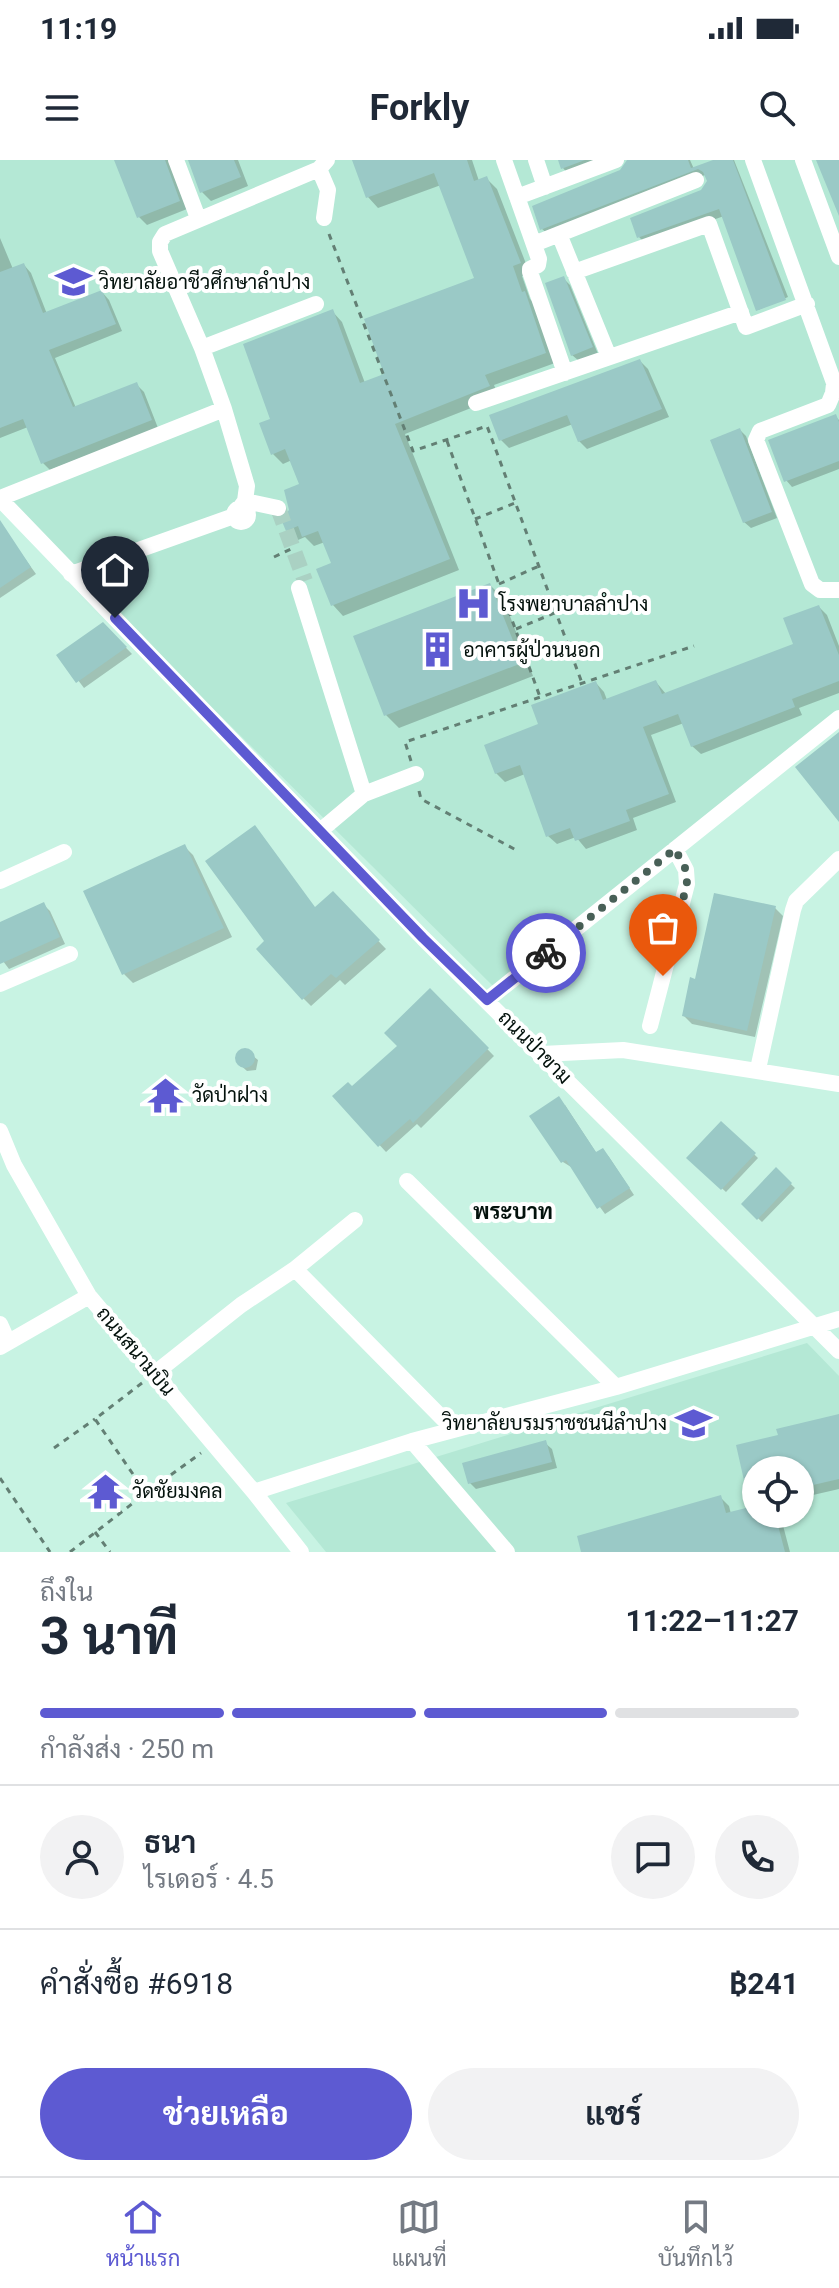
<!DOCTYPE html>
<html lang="th">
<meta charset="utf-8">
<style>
body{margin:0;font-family:Roboto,Sarabun,sans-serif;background:#f2f2f3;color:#1f2937;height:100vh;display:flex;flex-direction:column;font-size:30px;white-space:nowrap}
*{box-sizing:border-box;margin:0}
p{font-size:26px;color:#747a83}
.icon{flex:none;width:44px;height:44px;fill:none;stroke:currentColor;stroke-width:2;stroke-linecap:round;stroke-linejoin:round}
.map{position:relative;height:1392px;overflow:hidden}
.side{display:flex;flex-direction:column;background:#fff;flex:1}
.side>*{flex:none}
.buttons{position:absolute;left:742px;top:1296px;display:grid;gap:16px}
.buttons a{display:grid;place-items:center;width:72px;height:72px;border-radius:50%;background:#fff;box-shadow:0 2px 6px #0004;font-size:40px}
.pin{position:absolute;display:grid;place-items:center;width:68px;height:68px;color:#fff;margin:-82px -34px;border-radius:50% 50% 50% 0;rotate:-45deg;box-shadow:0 0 8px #0007}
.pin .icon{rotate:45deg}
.courier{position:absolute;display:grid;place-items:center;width:80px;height:80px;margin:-40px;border:6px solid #5d5ad2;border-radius:50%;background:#fff;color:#222;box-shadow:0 2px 10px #0007}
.overview em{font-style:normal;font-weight:700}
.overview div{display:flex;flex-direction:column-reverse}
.overview{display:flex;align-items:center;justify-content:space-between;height:136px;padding:0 40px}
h1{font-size:52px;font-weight:700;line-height:60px}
.bar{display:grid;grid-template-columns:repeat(4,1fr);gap:12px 8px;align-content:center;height:96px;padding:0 40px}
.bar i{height:10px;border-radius:6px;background:#e0e1e3}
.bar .active{background:#5d5ad2}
.bar p{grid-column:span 4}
.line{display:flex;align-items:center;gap:20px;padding:0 40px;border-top:2px solid #e0e1e3}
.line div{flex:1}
.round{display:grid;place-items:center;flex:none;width:84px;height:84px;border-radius:42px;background:#f2f2f3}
.cta{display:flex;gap:16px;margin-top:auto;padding:16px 40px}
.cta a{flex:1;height:92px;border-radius:48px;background:#5d5ad2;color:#fff;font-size:32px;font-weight:700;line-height:92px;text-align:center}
.cta a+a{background:#f2f2f3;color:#1f2937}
.status{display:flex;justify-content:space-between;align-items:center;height:56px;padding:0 40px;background:#fff;direction:ltr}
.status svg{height:22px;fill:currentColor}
header{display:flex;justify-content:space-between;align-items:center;height:104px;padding:0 40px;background:#fff;font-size:36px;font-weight:700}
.tab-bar{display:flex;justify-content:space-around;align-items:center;height:112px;border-top:2px solid #e0e1e3;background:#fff;font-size:22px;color:#747a83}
.tab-bar a{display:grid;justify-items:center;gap:4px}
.tab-bar .active{color:#5d5ad2}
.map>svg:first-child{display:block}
.built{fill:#b4e8d5;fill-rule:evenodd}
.shadow{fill:#0003}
.building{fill:#9ac9c6}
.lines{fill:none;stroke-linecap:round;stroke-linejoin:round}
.minor-tunnel{stroke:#aad1c3;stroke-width:16;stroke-dasharray:16 8;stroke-linecap:butt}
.path{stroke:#637f74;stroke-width:3;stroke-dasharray:6 6;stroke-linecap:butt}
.minor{stroke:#fff;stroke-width:16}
.done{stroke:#486057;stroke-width:8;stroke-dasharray:0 14.4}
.route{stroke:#5d5ad2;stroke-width:10}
.labels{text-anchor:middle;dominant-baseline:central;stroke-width:8;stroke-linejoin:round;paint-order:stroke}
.poi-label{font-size:20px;fill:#03110c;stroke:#fff;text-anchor:start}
.street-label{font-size:20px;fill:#03110c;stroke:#fff}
.neighbourhood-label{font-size:22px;font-weight:bold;fill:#03110c;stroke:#fff}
</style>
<div class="status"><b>11:19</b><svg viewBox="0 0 49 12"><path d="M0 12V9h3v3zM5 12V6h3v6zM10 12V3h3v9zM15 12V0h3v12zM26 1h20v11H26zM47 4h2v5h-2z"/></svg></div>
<header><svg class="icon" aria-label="menu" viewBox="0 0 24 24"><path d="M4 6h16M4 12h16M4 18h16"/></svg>Forkly<svg class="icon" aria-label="search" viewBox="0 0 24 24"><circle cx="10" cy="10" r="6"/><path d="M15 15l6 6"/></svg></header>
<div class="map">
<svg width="839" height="1392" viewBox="0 0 839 1392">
<rect width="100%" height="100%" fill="#c8f3e3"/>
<!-- built -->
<path class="built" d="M0 0H839V550L495 828 0 337Z
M807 1183 839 1216V1392H326L286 1343ZM756 1310H800V1354H756Z"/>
<!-- shadow -->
<path class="shadow" d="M116 0H179L187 49 147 65 139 57Z
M190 0H238L248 26 211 41 202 32Z
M354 0H472L479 21 486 18 497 29 530 114 522 116 530 139 535 144 555 203 494 225 499 237 405 274 459 410 343 456 333 445 318 410 333 404 325 382 314 386 305 377 298 380 287 369 291 352 302 325 292 300 283 304 273 294V260L332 151 342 162 365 223 387 215 477 119 441 25 378 48 368 37Z
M560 0H609L569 15 563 8Z
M629 0H690L694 9 719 0H734L788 137 758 150 724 56 646 84 639 77 707 27 708 17 705 15 549 75 542 69 621 12Z
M0 78 13 109 24 105 31 113 47 154 102 132 109 140 122 171 55 198 76 248 136 224 144 232 158 268 50 310 42 302 28 267 0 278Z
M563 118 570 125 598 194 579 201 572 195Z
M640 201 648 209 669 257 587 289 579 281 573 264 509 288 501 280Z
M836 257 839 260V309L792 327 786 320Z
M740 270 746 276 777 358 751 368 744 362Z
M3 368 36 414 0 438V370Z
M490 425 503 438 533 516 399 568 386 555Z
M819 447 827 455 839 486V533L799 548 802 555 701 594 692 586 684 563 651 575 676 642 633 658 637 670 586 689 576 677 557 684 548 676 525 614 505 622 496 613 541 566 596 523 604 532 607 540 656 522 666 534 795 485Z
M103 464 132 494 84 528 59 495Z
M184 686 193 695 232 777 133 823 124 814Z
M333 734 386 789 345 825 340 820 311 846 303 838Z
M43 744 50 751 65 784 9 809 0 797V764Z
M775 748 783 756 755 877 692 864 684 856 697 821Z
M430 830 494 896 421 968 417 964 386 992 335 937 352 929 400 886Z
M246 890 258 900 256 910 247 911 238 903 237 895Z
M565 945 597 994 603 990 609 997 634 1035 605 1054 571 1007 563 1002Z
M721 963 758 998 726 1032 689 998Z
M776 1010 795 1028 762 1062 743 1044Z
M839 1256V1329L800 1338V1310H756V1354H780L790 1392H583L721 1338 729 1346 731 1354 753 1348 738 1287 780 1277Z
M545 1283 552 1289 557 1308 476 1329 470 1323Z"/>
<!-- building -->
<path class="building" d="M114 0H165L180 41 137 58Z
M188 0H234L241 17 200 33Z
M352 0H467L474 21 487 16 521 103 513 106 522 132 525 131 546 193 485 215 490 226 395 264 450 399 331 446 316 409 331 403 318 371 302 377 298 366 286 371 281 359 289 350 284 330 299 324 285 289 271 295 259 263 270 259 243 184 333 149 360 223 384 214 364 159 474 118 434 13 366 38Z
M558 0H585L561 9Z
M627 0H688L691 8 713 0H733L786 140 756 151 719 49 637 78 630 58 701 30 707 21 703 12 698 9 540 70 532 46 620 10Z
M816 0H839V56Z
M24 103 43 153 102 130 116 164 49 190 73 247 137 222 152 260 41 304 23 259 0 268V112Z
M564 116 593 187 571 196 545 123Z
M640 199 662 249 578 282 567 255 499 281 489 255Z
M836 254 839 262V301L784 322 768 280Z
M740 268 772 352 743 363 710 280Z
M0 360 31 407 0 428Z
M490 423 522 503 384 556 353 476Z
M819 445 839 495V521L792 539 795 547 691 587 678 554 643 567 669 634 626 650 630 661 575 681 570 668 546 677 520 605 495 614 484 585 538 564 531 545 596 521 603 540 656 520 662 534 793 484 783 458Z
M103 462 127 487 76 523 56 495Z
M839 572V662L795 607Z
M255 665 315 747 333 731 380 780 336 818 331 814 302 840 256 789 264 781 205 701Z
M185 684 224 768 122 815 83 731Z
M714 733 776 746 747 871 682 856 690 817 695 819Z
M44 742 60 777 0 804V762Z
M430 828 489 888 413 963 410 959 378 987 332 936 348 922 352 926 397 886 384 873Z
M235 898a10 10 0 1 1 20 0a10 10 0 1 1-20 0Z
M559 936 596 992 603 988 630 1028 597 1049 566 1000 561 1003 529 956Z
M721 961 756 993 721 1030 686 998Z
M776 1007 792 1023 757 1060 741 1044Z
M839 1254V1319L800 1328V1310H756V1354H775L785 1392H581L577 1376 721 1335 726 1353 750 1347 736 1285 778 1275 776 1269Z
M546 1280 552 1302 468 1324 462 1303Z"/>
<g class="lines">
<!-- minor-tunnel -->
<path class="minor-tunnel" d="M278 348 305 421"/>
<!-- path -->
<path class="path" d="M329 74 413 291 487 266 582 523
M447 281 540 537
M475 359 515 343
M274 397 293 388
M499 424 539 406
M516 469 557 452
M411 601 405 582 694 486
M419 631 421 639 518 691
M142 1223 95 1259 146 1333 201 1293
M54 1288 95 1259
M0 1318 50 1392
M95 1372 110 1392
M70 1392 146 1333"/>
<!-- minor -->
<path class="minor" d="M176 0 198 58
M504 0 539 99 538 105 530 109V112L565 213
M536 0 545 27
M753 0 837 231
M803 0 839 97
M319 9 328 30 324 58
M517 37 616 0
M559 74 609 197
M534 84 696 20
M574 112 709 64 746 167 807 144
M202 188 316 144
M834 224 833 233 828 245 760 271 756 280 812 424 820 430H839
M476 243 741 152
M0 338 224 249
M0 339 423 778 839 1191
M245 341 278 348
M234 355a7 7 0 1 1 14 0a7 7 0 1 1-14 0Z
M239 349 245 341 247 326 224 249 202 188 160 91V82L165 74 319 9 327 0
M71 414 234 356
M299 428 364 634
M320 671 364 634 416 614
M0 721 64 692
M0 824 70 794
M487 840 839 558
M650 866 687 724 686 710 675 689
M542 894 623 890 839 924
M758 909 793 750 796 741 839 699
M0 971 14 1005 89 1136 254 1332 301 1392
M407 1021 616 1227
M295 1109 453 1269
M0 1164 8 1182
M0 1187 89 1136
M154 1214 241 1145 295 1109 355 1060
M412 1281 507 1392
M254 1332 412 1281 616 1227 839 1159"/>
</g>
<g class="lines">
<!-- done -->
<path class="done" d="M546 793 675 689 686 710 687 724 663 816"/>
<!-- route -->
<path class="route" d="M115 458 423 778 487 840 546 793"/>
</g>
<!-- icons -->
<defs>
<symbol id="university-bare" viewBox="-9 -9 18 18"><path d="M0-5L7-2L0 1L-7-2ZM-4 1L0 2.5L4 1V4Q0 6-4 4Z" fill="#5d5ad2" stroke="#fff" stroke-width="2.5" paint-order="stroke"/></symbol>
<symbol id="hospital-bare" viewBox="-9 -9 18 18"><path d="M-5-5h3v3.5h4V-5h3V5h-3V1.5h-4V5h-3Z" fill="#5d5ad2" stroke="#fff" stroke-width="2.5" paint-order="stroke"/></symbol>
<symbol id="building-bare" viewBox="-9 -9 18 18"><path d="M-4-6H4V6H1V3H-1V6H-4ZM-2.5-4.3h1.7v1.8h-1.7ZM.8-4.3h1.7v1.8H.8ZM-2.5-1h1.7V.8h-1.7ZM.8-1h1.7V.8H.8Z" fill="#5d5ad2" stroke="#fff" stroke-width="2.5" paint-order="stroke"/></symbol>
<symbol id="temple-bare" viewBox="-9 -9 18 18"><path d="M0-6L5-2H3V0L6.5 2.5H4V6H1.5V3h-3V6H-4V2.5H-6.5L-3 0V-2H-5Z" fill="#5d5ad2" stroke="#fff" stroke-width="2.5" paint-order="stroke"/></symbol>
</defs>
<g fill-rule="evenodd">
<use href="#university-bare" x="48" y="96" width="51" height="51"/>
<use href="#hospital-bare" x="448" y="418" width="51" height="51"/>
<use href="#building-bare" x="412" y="464" width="51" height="51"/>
<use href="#temple-bare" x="140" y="910" width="51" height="51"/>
<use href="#university-bare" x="668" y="1238" width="51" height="51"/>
<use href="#temple-bare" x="80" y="1306" width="51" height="51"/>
</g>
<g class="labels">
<!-- poi labels -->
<g class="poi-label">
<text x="99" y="122">วิทยาลัยอาชีวศึกษาลำปาง</text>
<text x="499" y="444">โรงพยาบาลลำปาง</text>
<text x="463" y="490">อาคารผู้ป่วนนอก</text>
<text x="192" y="935">วัดป่าฝาง</text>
<text x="667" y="1263" text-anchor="end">วิทยาลัยบรมราชชนนีลำปาง</text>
<text x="132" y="1331">วัดชัยมงคล</text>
</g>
<!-- street labels -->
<g class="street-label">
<text transform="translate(535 887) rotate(45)">ถนนป่าขาม</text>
<text transform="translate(136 1191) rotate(50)">ถนนสนามบิน</text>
</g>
<!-- neighbourhood labels -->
<g class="neighbourhood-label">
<text x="513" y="1051">พระบาท</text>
</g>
</g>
</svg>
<div class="buttons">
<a><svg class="icon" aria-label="locate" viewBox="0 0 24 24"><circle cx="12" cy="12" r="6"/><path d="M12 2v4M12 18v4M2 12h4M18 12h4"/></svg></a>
</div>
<div class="pin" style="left:663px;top:816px;background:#ea580c"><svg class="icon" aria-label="bag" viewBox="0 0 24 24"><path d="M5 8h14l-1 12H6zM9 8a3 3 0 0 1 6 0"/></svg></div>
<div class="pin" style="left:115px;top:458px;background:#1f2937"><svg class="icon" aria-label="home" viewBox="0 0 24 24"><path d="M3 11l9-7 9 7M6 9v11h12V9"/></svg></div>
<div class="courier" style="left:546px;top:793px"><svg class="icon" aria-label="bike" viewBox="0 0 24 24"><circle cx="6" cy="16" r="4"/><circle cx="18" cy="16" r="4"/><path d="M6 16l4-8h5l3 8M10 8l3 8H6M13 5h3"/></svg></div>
</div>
<section class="side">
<div class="overview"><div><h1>3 นาที</h1><p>ถึงใน</p></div><em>11:22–11:27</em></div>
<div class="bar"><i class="active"></i><i class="active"></i><i class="active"></i><i></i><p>กำลังส่ง · 250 m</p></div>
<div class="line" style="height:144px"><a class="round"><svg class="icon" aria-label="person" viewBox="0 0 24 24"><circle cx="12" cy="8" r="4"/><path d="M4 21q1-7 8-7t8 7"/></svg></a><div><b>ธนา</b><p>ไรเดอร์ · 4.5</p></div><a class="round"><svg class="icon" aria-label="chat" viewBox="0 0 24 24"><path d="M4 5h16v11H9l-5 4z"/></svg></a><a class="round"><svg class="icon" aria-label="phone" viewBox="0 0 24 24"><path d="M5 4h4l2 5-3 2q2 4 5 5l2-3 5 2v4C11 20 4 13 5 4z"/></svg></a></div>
<div class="line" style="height:104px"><div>คำสั่งซื้อ #6918</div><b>฿241</b></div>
<div class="cta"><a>ช่วยเหลือ</a><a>แชร์</a></div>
</section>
<nav class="tab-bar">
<a class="active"><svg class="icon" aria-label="home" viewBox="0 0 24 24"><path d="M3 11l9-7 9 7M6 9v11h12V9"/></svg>หน้าแรก</a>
<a><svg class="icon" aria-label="map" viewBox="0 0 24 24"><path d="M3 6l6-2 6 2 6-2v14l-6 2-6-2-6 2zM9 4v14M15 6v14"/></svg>แผนที่</a>
<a><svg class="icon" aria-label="saved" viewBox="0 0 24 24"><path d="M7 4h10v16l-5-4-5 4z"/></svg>บันทึกไว้</a>
</nav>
